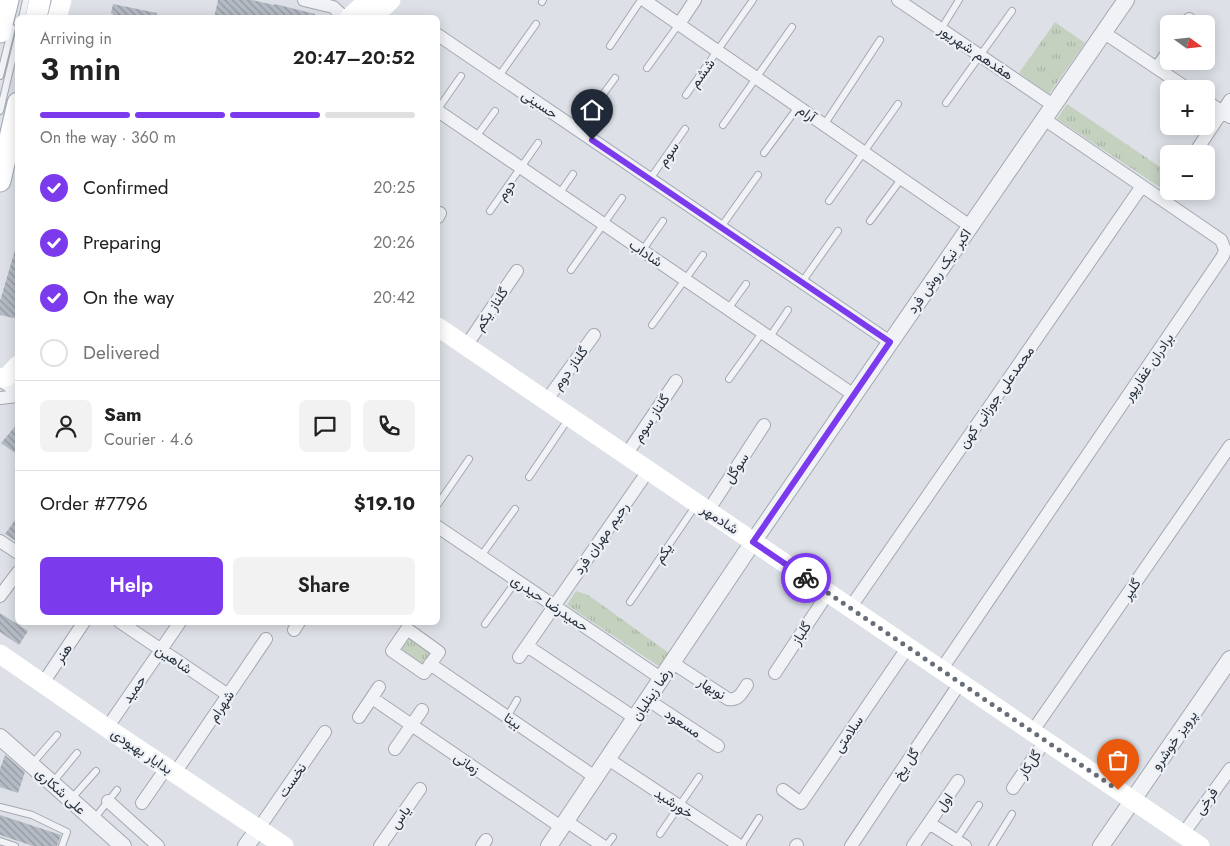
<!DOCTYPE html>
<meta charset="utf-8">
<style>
body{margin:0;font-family:Jost,Vazirmatn,sans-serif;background:#f2f2f2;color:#222;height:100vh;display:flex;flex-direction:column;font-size:19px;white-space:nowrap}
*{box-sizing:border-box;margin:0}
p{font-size:16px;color:#767676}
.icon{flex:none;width:28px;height:28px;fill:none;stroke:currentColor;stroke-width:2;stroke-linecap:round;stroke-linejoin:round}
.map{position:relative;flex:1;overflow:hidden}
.sheet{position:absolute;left:15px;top:15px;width:425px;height:610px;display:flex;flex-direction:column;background:#fff;border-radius:8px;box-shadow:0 2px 12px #0003}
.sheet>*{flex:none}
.needle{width:32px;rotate:105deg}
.buttons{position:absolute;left:1160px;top:15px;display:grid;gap:10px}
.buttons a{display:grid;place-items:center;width:55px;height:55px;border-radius:8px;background:#fff;box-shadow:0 2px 12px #0003;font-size:25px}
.pin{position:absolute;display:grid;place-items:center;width:42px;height:42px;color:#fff;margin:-51px -21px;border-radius:50% 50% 50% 0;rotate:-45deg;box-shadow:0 0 5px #0007}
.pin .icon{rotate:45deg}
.courier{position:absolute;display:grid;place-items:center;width:50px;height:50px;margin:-25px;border:4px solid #7c3aed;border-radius:50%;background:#fff;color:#222;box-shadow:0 1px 6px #0007}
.headline em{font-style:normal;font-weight:600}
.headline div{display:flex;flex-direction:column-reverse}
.headline{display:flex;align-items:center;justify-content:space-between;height:85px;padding:0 25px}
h1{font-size:32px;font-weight:600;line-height:38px}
.bar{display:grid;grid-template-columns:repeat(4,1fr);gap:8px 5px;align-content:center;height:60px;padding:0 25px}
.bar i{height:6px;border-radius:4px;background:#e0e0e0}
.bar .active{background:#7c3aed}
.bar p{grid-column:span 4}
.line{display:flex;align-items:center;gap:12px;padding:0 25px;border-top:1px solid #e0e0e0}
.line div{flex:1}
.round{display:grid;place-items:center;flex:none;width:52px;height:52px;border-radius:8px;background:#f2f2f2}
ol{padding:0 25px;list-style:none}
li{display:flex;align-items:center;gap:15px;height:55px}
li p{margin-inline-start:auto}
li .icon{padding:5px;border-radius:50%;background:#7c3aed;color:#fff;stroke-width:4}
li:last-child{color:#767676}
li i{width:28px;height:28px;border:2px solid #e0e0e0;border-radius:50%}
.action{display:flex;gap:10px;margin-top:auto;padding:10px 25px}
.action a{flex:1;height:58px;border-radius:8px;background:#7c3aed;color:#fff;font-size:20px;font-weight:600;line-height:58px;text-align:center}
.action a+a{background:#f2f2f2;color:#222}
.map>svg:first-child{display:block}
.grass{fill:url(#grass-tufts)}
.building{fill:url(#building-back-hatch)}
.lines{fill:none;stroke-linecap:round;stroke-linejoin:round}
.service-casing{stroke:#a3a8b1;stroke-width:8}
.minor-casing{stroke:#a3a8b1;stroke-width:14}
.tertiary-casing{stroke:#a3a8b1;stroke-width:18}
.primary-casing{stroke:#9da6b2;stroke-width:23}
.service{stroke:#f0f2f5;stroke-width:6}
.minor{stroke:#f0f2f5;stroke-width:12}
.tertiary{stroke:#f0f2f5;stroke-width:16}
.secondary{stroke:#fff;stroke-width:19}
.primary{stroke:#fff;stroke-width:21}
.done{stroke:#676e78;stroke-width:5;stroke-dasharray:0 9}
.route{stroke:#7c3aed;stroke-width:6}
.labels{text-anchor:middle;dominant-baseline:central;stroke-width:4.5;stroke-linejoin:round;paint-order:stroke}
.street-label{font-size:14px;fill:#27303d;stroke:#edf0f5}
</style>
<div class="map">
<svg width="1230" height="846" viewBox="0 0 1230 846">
<defs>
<pattern id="grass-tufts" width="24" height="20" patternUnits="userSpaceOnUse" patternTransform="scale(1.25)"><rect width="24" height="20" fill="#c4d1bf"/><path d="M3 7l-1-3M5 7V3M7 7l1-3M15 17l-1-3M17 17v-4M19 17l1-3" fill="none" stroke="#a8b4a5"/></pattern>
<pattern id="building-back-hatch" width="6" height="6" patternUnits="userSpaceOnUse" patternTransform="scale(1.25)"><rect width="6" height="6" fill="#b5bbc4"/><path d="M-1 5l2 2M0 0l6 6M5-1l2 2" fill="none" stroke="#9398a0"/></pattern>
</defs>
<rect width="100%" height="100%" fill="#dde1e7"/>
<!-- grass -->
<path class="grass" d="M1055 22 1085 43 1049 94 1019 73Z
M1067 104 1169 173V191H1173L1170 194 1057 119Z
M576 591 588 595 669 653 660 667 567 605Z
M408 635 433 652 421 668 398 650Z"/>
<!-- building -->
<path class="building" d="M218 0H252L274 5 275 4 315 14 314 18H214Z
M113 4 157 13 156 18H112L113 14 111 13Z
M15 250H18V319L0 315V301Z
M18 423V455L1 443Z
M18 516V542L5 534Z
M0 613 28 631 19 645 0 632Z
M5 755 25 772 18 793 0 787V769Z
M0 815 61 835 57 846H33L0 835Z"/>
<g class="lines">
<defs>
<path id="service" d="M542 2 543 0
M22 18 26 0
M941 29 959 0
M610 46 641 0
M647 68 679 24
M0 76 12 28
M499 76 536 24
M686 95 753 0
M946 103 1012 11
M438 109 461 76
M0 111 18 36
M723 125 792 27
M824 125 880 40
M577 130 615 78
M476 137 495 111
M764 153 798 107
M650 179 685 129
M559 194 573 174
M829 201 898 104
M490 211 538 143
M870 221 902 178
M721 227 758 175
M642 251 663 221
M571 270 622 198
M802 282 838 231
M728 309 746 284
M652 325 703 255
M769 338 788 310
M729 379 762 333
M529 477 569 418
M438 504 469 459
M481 556 515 509
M630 602 696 505
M485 624 517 580
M507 717 517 700
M32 764 57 735
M53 782 77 753
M71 799 96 771
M0 807 32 815 67 832 62 846
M94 819 117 790
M660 834 699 777
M956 840 979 805
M0 841 15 846
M606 846 613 837
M741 846 759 818
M992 846 1012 814"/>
<path id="minor" d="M304 0 333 7 345 18
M644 0 970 226
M898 0 1053 105
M679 24 695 0
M1186 24 1189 19
M1103 32 1188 89
M438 35 890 342
M1157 68 1169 50
M1206 101 1230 117
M438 111 854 395
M1194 154 1230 100
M438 217 440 213
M466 346 517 271
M0 380 18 392
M0 398 18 396
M546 401 594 335
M626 455 676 381
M708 511 764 425
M438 527 662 679
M0 541 18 553
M0 596 18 572
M850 608 1142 186
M120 622 228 695
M407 629 439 652 424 673 392 651Z
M294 630 299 622
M527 646 635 718
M519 657 648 471
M673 663 728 699C739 701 742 692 747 685
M430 664 595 777
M941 670 1223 256 1225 250 1221 240 1044 119
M775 673 828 593
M43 683 84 622
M372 698 561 827
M648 700 718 746
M359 717 379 687
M107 728 180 622
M1032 732 1230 446
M395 749 422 710
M608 759 740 846
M175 773 266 639
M1013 788 1045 741
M783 790 801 803 908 647
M108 801 158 846
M142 803 167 767
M566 821 603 846
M929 823 965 846
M259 828 325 732
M1183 834 1230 769
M380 846 420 789
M482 846 486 840
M796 846 797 845
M851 846 960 683
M913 846 958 781"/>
<path id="tertiary" d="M0 737 123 846
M246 846 259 828
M549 846 753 542 1126 0
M1101 846 1230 659"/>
<path id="primary" d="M36 18 40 0
M0 32 8 0
M0 181 18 103"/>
</defs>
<!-- service casing -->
<use href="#service" class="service-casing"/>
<!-- minor casing -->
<use href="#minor" class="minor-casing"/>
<!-- tertiary casing -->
<use href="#tertiary" class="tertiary-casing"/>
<!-- primary casing -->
<use href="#primary" class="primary-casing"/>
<!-- service -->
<use href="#service" class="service"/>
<!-- minor -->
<use href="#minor" class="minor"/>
<!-- tertiary -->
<use href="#tertiary" class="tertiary"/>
<!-- secondary -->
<path class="secondary" d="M57 18 62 0
M349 18 368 0
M372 18 391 0
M438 327 1200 846
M0 378 8 376 18 365
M0 654 107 728 284 846"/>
<!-- primary -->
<use href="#primary" class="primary"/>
</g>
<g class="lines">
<!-- done -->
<path class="done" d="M806 578 1118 790"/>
<!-- route -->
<path class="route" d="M592 140 890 342 753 542 806 578"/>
</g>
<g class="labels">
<!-- street labels -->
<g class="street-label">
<text transform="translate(976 52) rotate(34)">هفدهم شهریور</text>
<text transform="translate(702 73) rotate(-54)">ششم</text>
<text transform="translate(540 104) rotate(34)">حسینی</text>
<text transform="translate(807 113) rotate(35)">آرام</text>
<text transform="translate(668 154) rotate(-56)">سوم</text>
<text transform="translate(506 190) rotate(-55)">دوم</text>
<text transform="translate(646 253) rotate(34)">شاداب</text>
<text transform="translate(939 271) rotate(-55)">اکبر نیک روش فرد</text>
<text transform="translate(491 309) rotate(-56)">گلناز یکم</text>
<text transform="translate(1148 367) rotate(-56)">برادران غفارپور</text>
<text transform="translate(570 368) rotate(-54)">گلناز دوم</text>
<text transform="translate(996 397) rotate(-55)">محمدعلی جوزانی کهن</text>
<text transform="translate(651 418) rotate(-56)">گلناز سوم</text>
<text transform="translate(736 468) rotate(-57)">سوگل</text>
<text transform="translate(720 519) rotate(34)">شادمهر</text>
<text transform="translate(601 538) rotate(-55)">رحیم مهران فرد</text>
<text transform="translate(663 553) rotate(-56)">یکم</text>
<text transform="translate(1131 589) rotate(-55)">گلپر</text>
<text transform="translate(550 603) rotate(34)">حمیدرضا حیدری</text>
<text transform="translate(801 633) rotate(-57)">گلباز</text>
<text transform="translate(63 653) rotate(-56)">هنر</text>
<text transform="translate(174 659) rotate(34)">شاهین</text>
<text transform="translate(712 688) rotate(32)">نوبهار</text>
<text transform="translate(134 689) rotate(-55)">حمید</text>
<text transform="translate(651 694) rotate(-56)">رضا زینلیان</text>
<text transform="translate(221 706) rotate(-56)">شهرام</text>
<text transform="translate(513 721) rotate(34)">بیتا</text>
<text transform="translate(683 723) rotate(34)">مسعود</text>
<text transform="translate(848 734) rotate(-56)">سلامتی</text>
<text transform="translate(1174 740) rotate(-55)">پرویز خوشرو</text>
<text transform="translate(142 751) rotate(34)">بدایار بهبودی</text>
<text transform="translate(467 763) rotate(34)">زمانی</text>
<text transform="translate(906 764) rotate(-56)">گل یخ</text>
<text transform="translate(1029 764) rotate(-56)">گل‌کار</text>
<text transform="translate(292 780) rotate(-55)">نخست</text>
<text transform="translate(61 791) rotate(42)">علی شکاری</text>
<text transform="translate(1206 801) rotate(-54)">فرخی</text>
<text transform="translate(944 802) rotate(-56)">اول</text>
<text transform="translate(674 803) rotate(33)">خورشید</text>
<text transform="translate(400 817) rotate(-55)">یاس</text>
</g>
</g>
</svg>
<div class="buttons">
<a><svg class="needle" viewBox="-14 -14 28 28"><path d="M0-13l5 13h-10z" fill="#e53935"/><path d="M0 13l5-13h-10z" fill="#767676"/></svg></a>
<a>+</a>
<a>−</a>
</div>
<div class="pin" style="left:1118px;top:790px;background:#ea580c"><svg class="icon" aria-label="bag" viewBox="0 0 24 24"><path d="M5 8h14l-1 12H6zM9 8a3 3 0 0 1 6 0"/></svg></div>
<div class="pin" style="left:592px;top:140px;background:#1f2937"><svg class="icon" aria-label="home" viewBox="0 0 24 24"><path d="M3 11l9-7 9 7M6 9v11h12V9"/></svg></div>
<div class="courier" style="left:806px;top:578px"><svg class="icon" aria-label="bike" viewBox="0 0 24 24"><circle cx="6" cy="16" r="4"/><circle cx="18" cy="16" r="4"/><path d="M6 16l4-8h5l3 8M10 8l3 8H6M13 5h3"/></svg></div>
<section class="sheet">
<div class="headline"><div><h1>3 min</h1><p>Arriving in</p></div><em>20:47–20:52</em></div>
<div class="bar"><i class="active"></i><i class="active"></i><i class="active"></i><i></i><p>On the way · 360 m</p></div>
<ol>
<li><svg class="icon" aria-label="check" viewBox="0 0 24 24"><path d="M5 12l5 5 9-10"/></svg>Confirmed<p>20:25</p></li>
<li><svg class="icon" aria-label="check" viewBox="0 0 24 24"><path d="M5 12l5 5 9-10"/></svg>Preparing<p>20:26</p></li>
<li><svg class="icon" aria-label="check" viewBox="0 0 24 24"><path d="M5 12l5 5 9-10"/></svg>On the way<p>20:42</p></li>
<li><i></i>Delivered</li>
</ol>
<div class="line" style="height:90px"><a class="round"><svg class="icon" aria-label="person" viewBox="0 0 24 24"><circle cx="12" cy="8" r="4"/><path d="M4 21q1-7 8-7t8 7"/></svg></a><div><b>Sam</b><p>Courier · 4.6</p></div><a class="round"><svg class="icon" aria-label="chat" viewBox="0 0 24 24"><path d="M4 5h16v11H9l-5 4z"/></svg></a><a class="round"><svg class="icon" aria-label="phone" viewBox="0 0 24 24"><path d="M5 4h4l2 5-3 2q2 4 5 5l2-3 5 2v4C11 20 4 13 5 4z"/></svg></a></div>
<div class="line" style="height:65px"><div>Order #7796</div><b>$19.10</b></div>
<div class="action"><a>Help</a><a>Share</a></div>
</section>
</div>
